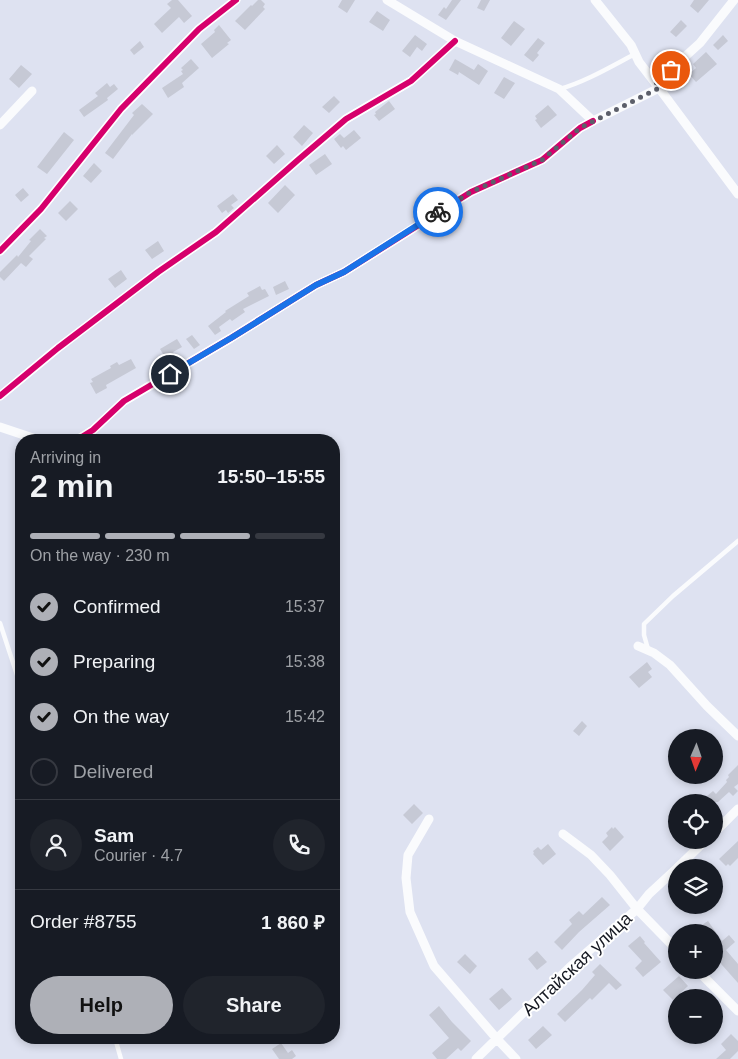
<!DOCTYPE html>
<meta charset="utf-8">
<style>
body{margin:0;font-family:Arial,sans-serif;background:#20242c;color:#f1f3f6;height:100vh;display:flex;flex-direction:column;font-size:19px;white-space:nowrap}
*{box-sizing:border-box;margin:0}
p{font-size:16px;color:#9ea1a6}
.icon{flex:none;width:28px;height:28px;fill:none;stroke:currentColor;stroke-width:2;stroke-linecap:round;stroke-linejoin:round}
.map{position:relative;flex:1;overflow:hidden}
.sheet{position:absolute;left:15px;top:434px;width:325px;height:610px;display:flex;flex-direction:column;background:#171b24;border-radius:20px;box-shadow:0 2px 8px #0003}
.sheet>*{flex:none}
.needle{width:32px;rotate:182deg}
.tools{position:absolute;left:668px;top:729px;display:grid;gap:10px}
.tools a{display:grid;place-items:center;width:55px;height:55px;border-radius:50%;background:#171b24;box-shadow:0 2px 8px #0003;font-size:25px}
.pin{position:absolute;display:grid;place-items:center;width:42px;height:42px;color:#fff;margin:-21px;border:2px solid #fff;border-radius:50%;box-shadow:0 1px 5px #0007}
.courier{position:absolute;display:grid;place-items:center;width:50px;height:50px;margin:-25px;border:4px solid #1a73e8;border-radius:50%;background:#fff;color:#222;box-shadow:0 1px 6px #0007}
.headline em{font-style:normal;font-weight:700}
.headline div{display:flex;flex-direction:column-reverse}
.headline{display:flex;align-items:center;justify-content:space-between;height:85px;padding:0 15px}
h1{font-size:32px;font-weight:700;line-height:38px}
.bar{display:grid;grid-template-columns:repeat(4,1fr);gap:8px 5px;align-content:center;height:60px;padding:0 15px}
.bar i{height:6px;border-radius:4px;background:#363941}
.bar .active{background:#aeb0b7}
.bar p{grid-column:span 4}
.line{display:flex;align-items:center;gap:12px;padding:0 15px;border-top:1px solid #363941}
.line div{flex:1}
.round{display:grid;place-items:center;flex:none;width:52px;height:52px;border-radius:26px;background:#20242c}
ol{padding:0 15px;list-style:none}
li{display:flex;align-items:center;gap:15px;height:55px}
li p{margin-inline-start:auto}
li .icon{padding:5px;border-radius:50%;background:#aeb0b7;color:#111;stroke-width:4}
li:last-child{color:#9ea1a6}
li i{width:28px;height:28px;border:2px solid #363941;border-radius:50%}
.primary-button{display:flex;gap:10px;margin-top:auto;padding:10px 15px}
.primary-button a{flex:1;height:58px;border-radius:30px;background:#aeb0b7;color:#111;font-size:20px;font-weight:700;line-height:58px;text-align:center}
.primary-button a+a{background:#20242c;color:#f1f3f6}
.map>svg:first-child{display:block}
.building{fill:#c6c9d5}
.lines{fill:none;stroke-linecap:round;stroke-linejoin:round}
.lane{stroke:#fafbfd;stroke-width:4.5}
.street{stroke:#fafbfd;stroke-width:9}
.cycleway-casing{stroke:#fff;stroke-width:9}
.cycleway{stroke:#d6006c;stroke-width:6}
.done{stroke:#5c5f6a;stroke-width:5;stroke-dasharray:0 9}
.route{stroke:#1a73e8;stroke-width:6}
.labels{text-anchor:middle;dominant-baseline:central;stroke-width:4;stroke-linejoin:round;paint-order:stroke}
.street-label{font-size:18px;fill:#161922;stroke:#fff}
</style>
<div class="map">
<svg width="738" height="1059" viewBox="0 0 738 1059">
<rect width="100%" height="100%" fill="#dee2f1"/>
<!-- building -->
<path class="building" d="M172 0H178L192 16 184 23 179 17 162 33 154 24 171 8 167 4Z
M258 0H261L265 4 263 7 265 9 245 30 235 21 251 5 252 6Z
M342 0H355L347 13 338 7Z
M452 0H461L446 20 438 15 444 7 446 9Z
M481 0H490L484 11 477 8Z
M694 0H709L698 13 690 6Z
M377 11 390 20 383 31 369 22Z
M681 20 687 26 676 37 670 32Z
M514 21 525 29 511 46 501 38Z
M219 25 231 40 227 43 229 44 212 58 201 44 215 32 214 30Z
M415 35 427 44 422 51 417 47 410 57 402 51Z
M723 35 728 41 718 50 713 45Z
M538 38 545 43 537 53 539 55 533 62 524 55Z
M140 41 144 47 134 55 130 50Z
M706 52 717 64 696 82 689 74 696 68 693 64Z
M191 59 199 68 182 83 184 87 168 98 162 88 183 74 181 71 183 70 181 68Z
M455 59 474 70 478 64 488 71 479 85 459 72 458 75 449 70Z
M21 65 32 74 19 88 9 79Z
M504 77 515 83 504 99 494 93Z
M107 83 110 87 114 84 118 89 107 98 108 100 84 117 79 110 98 96 95 93Z
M334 96 340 102 329 113 322 107Z
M389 101 395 109 379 121 374 115 376 114 375 112Z
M142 104 153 114 132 135V134L113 159 105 153 134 115 132 113Z
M548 105 557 115 541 128 535 120 537 119 535 116Z
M304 125 313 133 302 146 293 137Z
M354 130 361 138 346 150 343 146 341 148 334 139 340 134 344 138Z
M64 132 74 140 47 174 37 167Z
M277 145 285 154 274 164 266 156Z
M325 154 332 164 316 175 309 165Z
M94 163 102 171 91 183 83 176Z
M285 185 295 195 278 213 268 203Z
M23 188 29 195 21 202 15 195Z
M233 194 238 200 231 205 234 208 228 213 226 210 222 213 217 206Z
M70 201 78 209 66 221 58 213Z
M40 229 47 236 44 238 46 239 29 256 33 259 26 267 21 263 4 281 0 277V272L17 255 18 257 31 241 29 240Z
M158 241 164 251 152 259 145 250Z
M121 270 127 279 115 288 108 279Z
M285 281 289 289 276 295 273 287Z
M260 286 262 290 265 289 269 296 243 309 245 312 232 321 230 319 219 327 221 331 215 335 208 326 226 312 225 311 249 296 247 293Z
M192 335 200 345 194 349 186 339Z
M177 339 182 347 173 352 177 359 169 364 160 349Z
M131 359 136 368 106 385 107 388 96 394 90 383 93 382 91 379 111 368 110 366 117 362 119 365Z
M647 662 652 669 648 672 652 677 639 688 629 677Z
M582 721 587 726 579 736 573 731Z
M738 765V784L734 787 738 791 733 796 729 792 718 802H700L713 791 716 794 727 782 726 780 729 777 728 775Z
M414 804 423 813 412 824 403 815Z
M612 827 613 829 615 827 624 837 610 851 602 842 608 836 606 833Z
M738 841V858L730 866 728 864 726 866 719 859Z
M548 844 556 854 543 865 533 854 534 853 533 851 538 847 541 850Z
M602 897 610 905 579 932 562 950 554 942 572 924 569 920 579 911 583 915Z
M708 921 722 941 729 935 735 942 726 950 738 964V983L714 956V932H691Z
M640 936 645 942 644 943 661 962 643 977 635 968 642 961 628 946Z
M537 951 547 962 537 970 528 959Z
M465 954 477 966 470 974 457 962Z
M600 964 622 985 616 990 609 983 592 1000 590 998 565 1022 557 1014 582 990 595 975 592 972Z
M679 976 688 986 673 1000 663 990Z
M502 988 512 999 499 1010 489 999Z
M439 1006 452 1022 471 1041 461 1051 458 1048 446 1059H437L432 1053 449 1038 429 1015Z
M543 1026 552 1035 536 1049 528 1040Z
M731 1034 738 1041V1051L730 1059H716L726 1050 721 1044Z
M281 1043 288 1053 292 1050 296 1056 292 1059H279L272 1049Z"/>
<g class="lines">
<!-- lane -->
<path class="lane" d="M560 89C587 81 610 67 635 54
M0 623 21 687
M648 649 644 635V624L673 596 738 541
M115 1038 121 1059"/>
<!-- street -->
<path class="street" d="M387 0 455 41 559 89 593 121 659 88 738 194
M595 0 631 45 639 62 659 88
M656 83 700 43 734 0
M0 125 32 91
M0 251 41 209 121 109 199 29 236 0
M0 396 58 348 158 272 216 232 298 160 346 119 411 81 455 41
M0 427 39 440
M77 440 93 430 124 401 231 338 316 285 344 272 471 192 542 160 580 128 593 121
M638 646 654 653 670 665 707 706 738 736
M429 819 408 855 406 878 410 912 434 966 497 1039 516 1059
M714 833 738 809
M563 834 591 855 610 875 637 909 676 949
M677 868 706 840
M697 970 738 1011
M476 1059 570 967 637 909 649 894 676 869"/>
<defs>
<path id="cycleway" d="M0 251 41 209 121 109 199 29 236 0
M0 396 58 348 158 272 216 232 298 160 346 119 411 81 455 41
M77 440 93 430 124 401 231 338 316 285 344 272 471 192 542 160 580 128 593 121"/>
</defs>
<!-- cycleway casing -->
<use href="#cycleway" class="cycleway-casing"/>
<!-- cycleway -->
<use href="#cycleway" class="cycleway"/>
</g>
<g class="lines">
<!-- done -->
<path class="done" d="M438 212 471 192 542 160 580 128 659 88 656 83 671 70"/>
<!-- route -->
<path class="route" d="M170 374 231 338 316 285 344 272 438 212"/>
</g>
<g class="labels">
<!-- street labels -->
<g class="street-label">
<text transform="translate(577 964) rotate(-43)">Алтайская улица</text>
</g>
</g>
</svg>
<div class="tools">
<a><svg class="needle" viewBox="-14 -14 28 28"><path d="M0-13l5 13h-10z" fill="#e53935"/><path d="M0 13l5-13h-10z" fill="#9ea1a6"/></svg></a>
<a><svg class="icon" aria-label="locate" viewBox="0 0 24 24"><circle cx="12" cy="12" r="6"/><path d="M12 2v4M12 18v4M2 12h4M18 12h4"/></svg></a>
<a><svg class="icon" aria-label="layers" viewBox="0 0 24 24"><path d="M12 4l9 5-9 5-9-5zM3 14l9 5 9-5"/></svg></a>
<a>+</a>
<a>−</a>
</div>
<div class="pin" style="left:671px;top:70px;background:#ea580c"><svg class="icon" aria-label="bag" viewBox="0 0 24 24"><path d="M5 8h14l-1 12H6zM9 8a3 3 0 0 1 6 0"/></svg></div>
<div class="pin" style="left:170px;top:374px;background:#1f2937"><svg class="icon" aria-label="home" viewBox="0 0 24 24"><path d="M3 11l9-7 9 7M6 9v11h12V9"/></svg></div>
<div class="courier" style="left:438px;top:212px"><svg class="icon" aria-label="bike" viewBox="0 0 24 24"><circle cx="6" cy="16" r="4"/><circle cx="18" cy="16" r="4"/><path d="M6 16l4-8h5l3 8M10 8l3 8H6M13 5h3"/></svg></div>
<section class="sheet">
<div class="headline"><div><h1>2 min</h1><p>Arriving in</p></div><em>15:50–15:55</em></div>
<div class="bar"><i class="active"></i><i class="active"></i><i class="active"></i><i></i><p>On the way · 230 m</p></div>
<ol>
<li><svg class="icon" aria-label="check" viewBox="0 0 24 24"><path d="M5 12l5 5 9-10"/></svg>Confirmed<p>15:37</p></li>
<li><svg class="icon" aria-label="check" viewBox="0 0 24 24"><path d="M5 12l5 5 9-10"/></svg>Preparing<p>15:38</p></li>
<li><svg class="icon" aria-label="check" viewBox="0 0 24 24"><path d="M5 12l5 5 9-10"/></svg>On the way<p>15:42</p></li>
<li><i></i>Delivered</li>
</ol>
<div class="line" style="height:90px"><a class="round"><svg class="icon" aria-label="person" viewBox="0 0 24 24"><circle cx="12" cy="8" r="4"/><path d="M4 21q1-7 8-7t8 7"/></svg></a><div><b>Sam</b><p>Courier · 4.7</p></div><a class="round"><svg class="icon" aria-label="phone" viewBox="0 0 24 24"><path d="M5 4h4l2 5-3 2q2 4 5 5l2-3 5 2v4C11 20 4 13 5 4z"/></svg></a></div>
<div class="line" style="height:65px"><div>Order #8755</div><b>1 860 ₽</b></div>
<div class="primary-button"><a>Help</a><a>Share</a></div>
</section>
</div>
